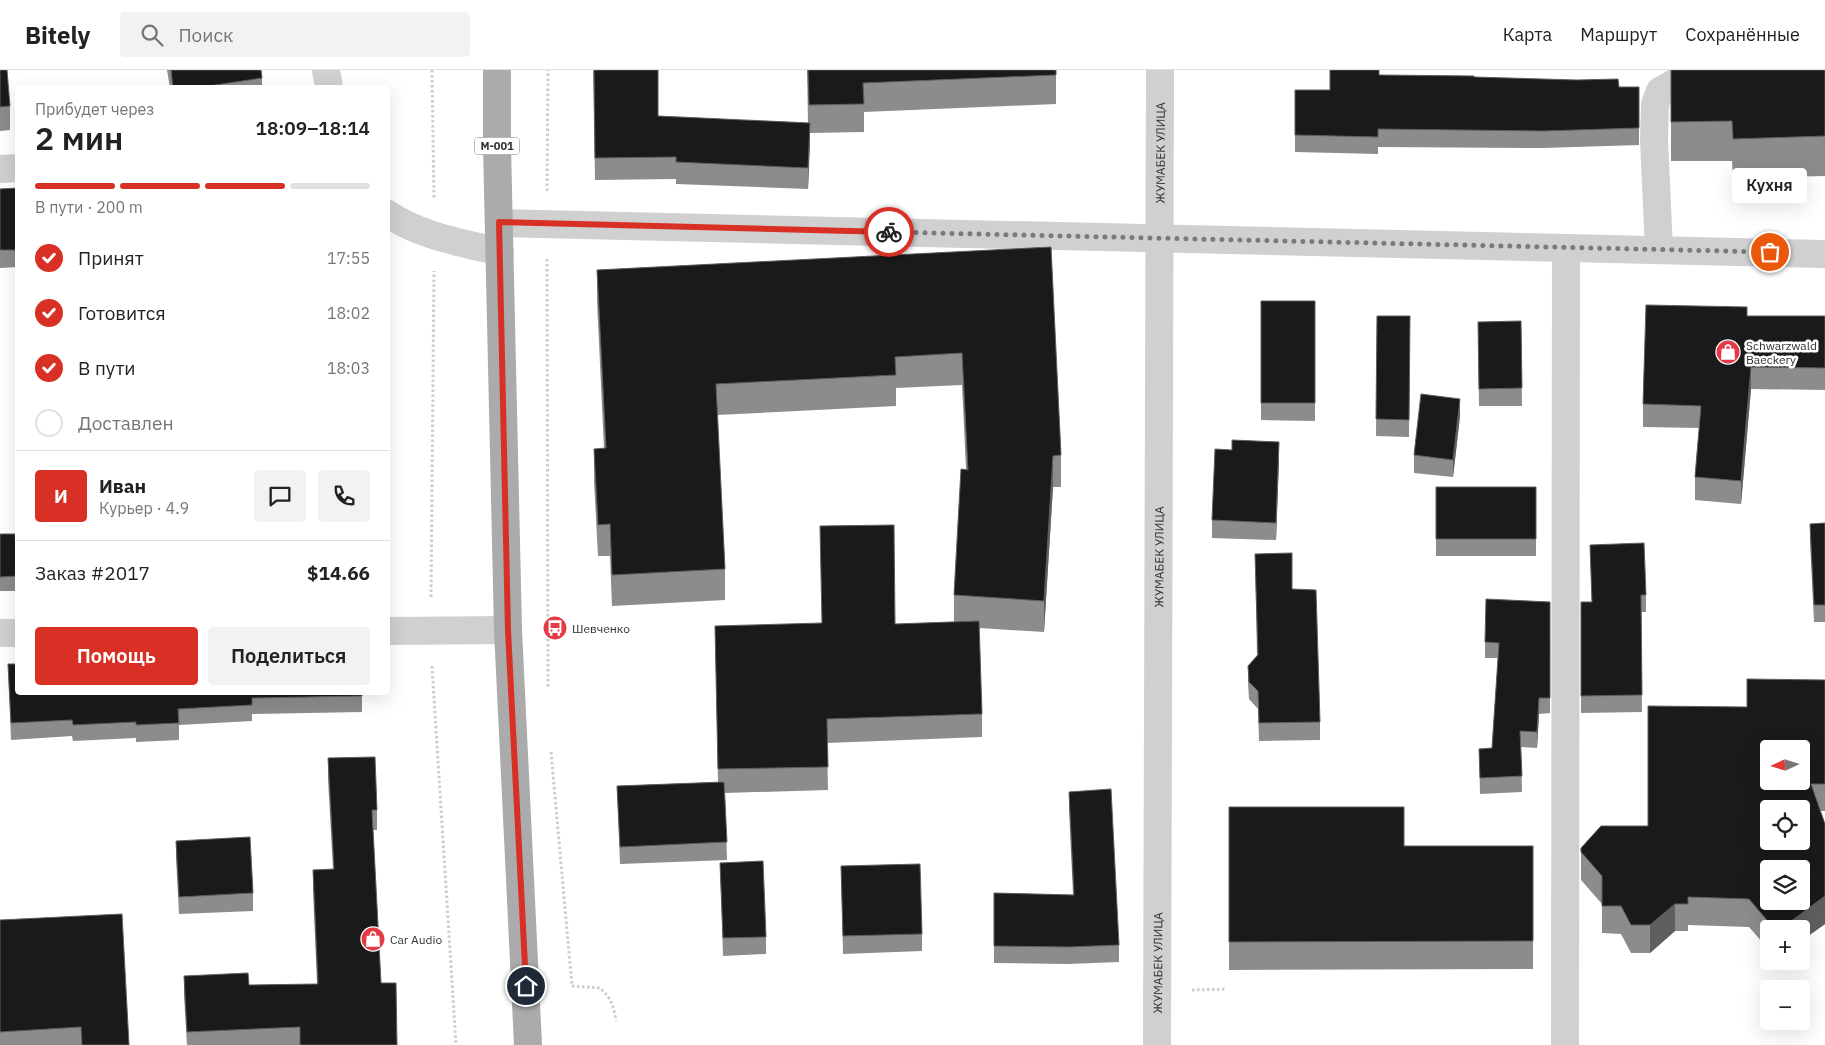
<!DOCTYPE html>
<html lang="ru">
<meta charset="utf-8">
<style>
body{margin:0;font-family:"IBM Plex Sans",sans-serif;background:#f2f2f2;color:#222;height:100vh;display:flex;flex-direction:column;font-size:19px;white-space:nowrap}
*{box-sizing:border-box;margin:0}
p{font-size:16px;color:#767676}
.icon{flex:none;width:28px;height:28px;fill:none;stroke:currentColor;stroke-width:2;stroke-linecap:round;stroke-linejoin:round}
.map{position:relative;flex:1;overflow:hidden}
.panel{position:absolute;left:15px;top:15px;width:375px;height:610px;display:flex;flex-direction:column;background:#fff;border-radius:5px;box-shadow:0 5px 20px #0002}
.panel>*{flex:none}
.needle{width:32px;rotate:266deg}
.buttons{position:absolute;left:1760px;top:670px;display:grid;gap:10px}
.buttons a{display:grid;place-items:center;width:50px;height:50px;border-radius:5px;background:#fff;box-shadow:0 5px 20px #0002;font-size:25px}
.pin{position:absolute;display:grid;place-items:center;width:42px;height:42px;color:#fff;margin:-21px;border:2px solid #fff;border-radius:50%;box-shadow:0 1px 5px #0007}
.courier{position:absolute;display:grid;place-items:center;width:50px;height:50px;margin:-25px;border:4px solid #d93025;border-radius:50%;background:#fff;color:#222;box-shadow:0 1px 6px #0007}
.bubble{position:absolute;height:35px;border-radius:5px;background:#fff;box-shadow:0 5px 20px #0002;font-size:16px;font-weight:600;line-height:35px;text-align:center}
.summary em{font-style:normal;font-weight:600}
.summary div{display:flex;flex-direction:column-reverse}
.summary{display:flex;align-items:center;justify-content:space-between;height:85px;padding:0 20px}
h1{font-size:32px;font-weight:600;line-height:38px}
.bar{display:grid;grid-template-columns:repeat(4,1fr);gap:8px 5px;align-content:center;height:60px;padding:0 20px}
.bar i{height:6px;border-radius:4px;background:#e0e0e0}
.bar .current{background:#d93025}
.bar p{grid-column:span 4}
.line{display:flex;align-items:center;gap:12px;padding:0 20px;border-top:1px solid #e0e0e0}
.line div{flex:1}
.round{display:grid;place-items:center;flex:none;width:52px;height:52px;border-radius:5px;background:#f2f2f2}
ol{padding:0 20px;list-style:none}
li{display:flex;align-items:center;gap:15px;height:55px}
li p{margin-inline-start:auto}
li .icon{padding:5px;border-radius:50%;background:#d93025;color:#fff;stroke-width:4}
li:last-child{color:#767676}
li i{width:28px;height:28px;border:2px solid #e0e0e0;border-radius:50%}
.cta{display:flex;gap:10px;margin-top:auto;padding:10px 20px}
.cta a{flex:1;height:58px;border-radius:5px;background:#d93025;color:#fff;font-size:20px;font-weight:600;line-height:58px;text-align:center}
.cta a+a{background:#f2f2f2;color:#222}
header{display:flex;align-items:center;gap:30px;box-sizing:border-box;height:70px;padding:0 25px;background:#fff;border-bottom:1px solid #e0e0e0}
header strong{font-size:24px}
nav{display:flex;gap:28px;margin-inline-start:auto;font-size:18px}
.search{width:350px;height:45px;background:#f2f2f2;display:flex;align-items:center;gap:12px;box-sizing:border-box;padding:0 18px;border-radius:5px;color:#767676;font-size:19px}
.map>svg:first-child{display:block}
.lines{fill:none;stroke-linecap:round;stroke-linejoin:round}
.path{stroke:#cdcdcd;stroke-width:3;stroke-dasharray:2.5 2.5;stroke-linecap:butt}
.minor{stroke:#d0d0d0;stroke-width:28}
.major{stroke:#ababab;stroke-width:28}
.wall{fill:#8c8c8c}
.shaded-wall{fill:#5f5f5f}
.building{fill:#1a1a1a;stroke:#5f5f5f;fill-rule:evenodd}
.done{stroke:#7a7a7a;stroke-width:5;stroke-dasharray:0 9}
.route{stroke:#d93025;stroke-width:6}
.labels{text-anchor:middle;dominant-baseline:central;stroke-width:5;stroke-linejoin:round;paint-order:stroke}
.shield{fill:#fff;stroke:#707070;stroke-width:1}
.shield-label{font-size:11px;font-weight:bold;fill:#333}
.street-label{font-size:12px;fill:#333;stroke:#fff}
.poi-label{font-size:12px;fill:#333;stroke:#fff;text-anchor:start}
</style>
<header>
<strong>Bitely</strong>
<div class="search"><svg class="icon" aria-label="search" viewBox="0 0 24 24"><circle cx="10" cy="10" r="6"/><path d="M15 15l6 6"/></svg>Поиск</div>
<nav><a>Карта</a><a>Маршрут</a><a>Сохранённые</a></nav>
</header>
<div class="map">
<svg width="1825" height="975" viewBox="0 0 1825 975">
<rect width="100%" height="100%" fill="#fff"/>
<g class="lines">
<!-- path -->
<path class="path" d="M432 0 434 129
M547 121 548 0
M547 189 548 618
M431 527 434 201
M432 596 456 975
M551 682 572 916 600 918C611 927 614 937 616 951
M1192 920 1227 919"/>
<!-- minor -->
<g class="minor">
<path d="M326 0 329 18"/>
<path d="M0 99 18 98"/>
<path d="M388 144C420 166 463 173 500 182"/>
<path d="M499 153 1825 184"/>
<path d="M1659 179 1654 70 1655 34 1660 21 1676 12H1707"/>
<path d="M388 561 508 560"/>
<path d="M0 563H18"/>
<path id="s1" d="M1157 975 1160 0"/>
<path d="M1565 975 1566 178"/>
</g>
<!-- major -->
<path class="major" d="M497 0V76L508 560 528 975"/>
</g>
<!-- wall -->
<path class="wall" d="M0 0 10 36V60L0 61Z
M167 0H261L262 8V18H170Z
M593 0 658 46 808 53 807 0H1056V34L864 42V62L810 63 808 119 676 114V109L595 110Z
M1671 0H1825V106L1733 108 1732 91H1671Z
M1379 5 1474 7 1619 17H1639V75L1543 78 1378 77V84L1295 82V20H1330Z
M18 118V197L0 198V119Z
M1051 177 1061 385V417H1053L1044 562 979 558 982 644V667L827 673 828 720 725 723 727 790 620 794 617 716 718 712 715 556 895 554 954 552V525L966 399 962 315 896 318V336L717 345 725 499V530L612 536 610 486H598L594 411V379H604L597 231V200Z
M1261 231H1315V351L1261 350Z
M1377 246H1410L1409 367 1376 366Z
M1747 246H1825V320L1751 319 1741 434 1695 430V407L1699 358 1643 357V334Z
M1521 251 1522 336H1479L1478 269Z
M1460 346 1453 407 1414 403V385Z
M1232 380 1279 389 1276 470 1212 468V450Z
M1436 417H1536V486H1436Z
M1825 453V552H1814L1810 471V454Z
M0 464 17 506V521H0Z
M1590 475 1646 525V542H1641L1642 642 1581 643V626L1592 532Z
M1255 484 1292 519 1320 652V670L1259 671 1258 639 1249 629 1248 613V596L1257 585Z
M1550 532V643L1539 644 1537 678 1521 677 1522 722 1480 724 1479 679 1492 678 1498 588H1485V572Z
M8 594 362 622V642L252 644V651L179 655V670L136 672V668L73 671 72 666 11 670Z
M1825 610V741H1820L1825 754V854L1801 871V859H1769V880L1749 857 1688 855V861H1675L1650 883H1631L1621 864 1602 863V834L1581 810V778L1648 756 1747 637Z
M328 688 377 740V760H373L381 913 397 975H187L184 926V906L249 915 317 914 313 820V800L333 799 328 709Z
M1069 722 1119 875V892L1068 894 994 893V823L1073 825 1069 739Z
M1229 737 1404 776H1533V899L1229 900Z
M176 771 253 823V841L179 844 176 788Z
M720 793 766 867V884L723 886Z
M841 796 922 864V881L843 884Z
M0 850 129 975H0Z"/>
<!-- shaded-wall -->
<path class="shaded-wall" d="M810 53V74L808 119V98Z
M1751 297V319L1741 434V411Z
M1460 329V346L1453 407V390Z
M1279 372V389L1276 470V453Z
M1053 386V417L1044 562V531Z
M1539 628V644L1537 678V662Z
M1825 826V854L1801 871V859H1786V855Z
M1675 834V861L1650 883V855Z"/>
<!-- building -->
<path class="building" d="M0 0H7L10 36 0 37Z
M171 0H261L262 8 195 18H173Z
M594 0H658V46L810 53 808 98 676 92V87L595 88Z
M808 0H1056V5L863 13 864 34 809 35Z
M1330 0H1379V5L1474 6V7L1577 10 1618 9 1619 17H1639V58L1543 61 1378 59V67L1295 65V20H1330Z
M1671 0H1825V66L1733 69 1732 51 1671 52Z
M18 118V180H0V119Z
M1051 177 1061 385 1053 386 1044 531 954 525 961 399 968 400 962 283 895 287 896 305 716 314 725 499 612 505 610 454 598 455 594 379 606 378 597 200Z
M1261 231H1315V333H1261Z
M1646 235 1747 237V246H1825V298L1751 297 1741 411 1695 407 1701 336 1643 334Z
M1377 246H1410L1409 350 1376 349Z
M1521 251 1522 318 1479 319 1478 252Z
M1421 324 1460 329 1453 390 1414 385Z
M1232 370 1279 372 1276 453 1212 450 1215 379 1232 380Z
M1436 417H1536V469H1436Z
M1825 453V535H1814L1810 454Z
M894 455 895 554 979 551 982 644 827 649 828 697 718 699 715 556 822 553 820 456Z
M0 464H15L17 506 0 507Z
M1644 473 1646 525H1641L1642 625 1581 626V532H1592L1590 475Z
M1292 483V519L1316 520 1320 652 1259 653 1258 621 1249 612 1248 596 1258 585 1255 484Z
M1486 529 1550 532V628H1539L1537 662 1520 661 1522 706 1480 708 1479 679 1492 678 1499 573 1485 572Z
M8 594H18V622H362V626L252 628V635L178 639 179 653 136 655V652L73 655 72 650 11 653Z
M1747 609 1825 610V714H1811L1825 754V826L1786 855H1771L1749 829 1688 827V834H1675L1650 855H1631L1621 836H1602V806L1581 782V778L1601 756H1648V636L1747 637ZM1769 679H1801V711H1769ZM1769 739H1801V771H1769ZM1769 799H1801V831H1769Z
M375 687 377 740H372L381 913H396L397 975H300V957L187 962 184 906 248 903 249 915 318 914 313 800 334 799 328 688Z
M724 712 727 772 620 777 617 716Z
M1111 719 1119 875 1068 877 994 876V823L1074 825 1069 722Z
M1229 737H1404V776H1533V871L1229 872Z
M250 767 253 823 179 827 176 771Z
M763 791 766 867 723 868 720 793Z
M920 794 922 864 843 866 841 796Z
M122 844 129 975H82L81 957 0 962V850Z"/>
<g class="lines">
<!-- done -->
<path class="done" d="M889 162 1770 182"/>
<!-- route -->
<path class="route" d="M526 916 508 560 499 152 889 162"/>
</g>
<!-- icons -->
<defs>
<symbol id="shop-disc" viewBox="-11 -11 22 22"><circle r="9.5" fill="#e63946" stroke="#fff"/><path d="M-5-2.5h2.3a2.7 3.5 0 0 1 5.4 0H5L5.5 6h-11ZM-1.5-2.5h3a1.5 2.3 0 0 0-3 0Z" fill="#fff"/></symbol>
<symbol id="bus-disc" viewBox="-11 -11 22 22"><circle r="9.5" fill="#e63946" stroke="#fff"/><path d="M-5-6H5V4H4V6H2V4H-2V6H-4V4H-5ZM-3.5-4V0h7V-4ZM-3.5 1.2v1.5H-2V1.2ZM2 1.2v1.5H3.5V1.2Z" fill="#fff"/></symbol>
</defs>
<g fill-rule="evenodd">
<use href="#shop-disc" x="1714" y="268" width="28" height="28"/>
<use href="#bus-disc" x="541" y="544" width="28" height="28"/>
<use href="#shop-disc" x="359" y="855" width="28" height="28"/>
</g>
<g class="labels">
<!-- shield labels -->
<rect class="shield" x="474.5" y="67.5" width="45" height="17" rx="4"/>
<g class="shield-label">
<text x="497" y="76">М-001</text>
</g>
<!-- street labels -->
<g class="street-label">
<text stroke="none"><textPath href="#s1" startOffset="892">ЖУМАБЕК УЛИЦА</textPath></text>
<text stroke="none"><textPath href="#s1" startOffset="488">ЖУМАБЕК УЛИЦА</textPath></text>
<text stroke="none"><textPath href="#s1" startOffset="82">ЖУМАБЕК УЛИЦА</textPath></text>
</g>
<!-- poi labels -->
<g class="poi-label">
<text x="1746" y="275">Schwarzwald<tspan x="1746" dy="14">Baeckery</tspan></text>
<text x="572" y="558">Шевченко</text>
<text x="390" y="869">Car Audio</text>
</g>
</g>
</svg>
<div class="buttons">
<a><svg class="needle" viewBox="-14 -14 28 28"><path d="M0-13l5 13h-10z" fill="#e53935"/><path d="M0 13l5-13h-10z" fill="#767676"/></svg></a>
<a><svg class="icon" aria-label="locate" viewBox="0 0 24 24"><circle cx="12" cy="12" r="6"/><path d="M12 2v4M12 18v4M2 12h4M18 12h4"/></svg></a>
<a><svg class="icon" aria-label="layers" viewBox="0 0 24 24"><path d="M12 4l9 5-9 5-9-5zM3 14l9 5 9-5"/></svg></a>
<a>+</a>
<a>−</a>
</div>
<div class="pin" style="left:1770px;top:182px;background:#ea580c"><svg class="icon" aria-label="bag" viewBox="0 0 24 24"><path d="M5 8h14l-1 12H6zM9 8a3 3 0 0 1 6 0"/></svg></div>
<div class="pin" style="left:526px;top:916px;background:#1f2937"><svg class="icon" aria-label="home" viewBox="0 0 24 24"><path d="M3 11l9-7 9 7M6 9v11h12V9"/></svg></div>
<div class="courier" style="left:889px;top:162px"><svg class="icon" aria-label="bike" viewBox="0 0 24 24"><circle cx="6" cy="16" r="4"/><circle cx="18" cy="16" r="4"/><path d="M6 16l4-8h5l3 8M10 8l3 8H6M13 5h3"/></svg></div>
<div class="bubble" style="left:1732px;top:98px;width:75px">Кухня</div>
<section class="panel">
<div class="summary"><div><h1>2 мин</h1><p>Прибудет через</p></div><em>18:09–18:14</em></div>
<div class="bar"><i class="current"></i><i class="current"></i><i class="current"></i><i></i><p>В пути · 200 m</p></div>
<ol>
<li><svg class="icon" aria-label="check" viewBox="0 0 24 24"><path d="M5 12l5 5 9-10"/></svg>Принят<p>17:55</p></li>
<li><svg class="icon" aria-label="check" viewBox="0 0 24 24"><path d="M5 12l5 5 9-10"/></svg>Готовится<p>18:02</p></li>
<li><svg class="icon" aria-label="check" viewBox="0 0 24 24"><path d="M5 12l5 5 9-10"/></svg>В пути<p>18:03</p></li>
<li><i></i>Доставлен</li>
</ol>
<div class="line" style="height:90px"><b class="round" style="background:#d93025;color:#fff">И</b><div><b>Иван</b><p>Курьер · 4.9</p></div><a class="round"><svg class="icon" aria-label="chat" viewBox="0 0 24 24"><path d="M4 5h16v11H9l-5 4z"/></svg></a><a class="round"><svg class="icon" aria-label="phone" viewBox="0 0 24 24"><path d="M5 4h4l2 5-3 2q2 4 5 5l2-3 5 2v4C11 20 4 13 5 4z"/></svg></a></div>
<div class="line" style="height:65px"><div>Заказ #2017</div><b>$14.66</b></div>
<div class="cta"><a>Помощь</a><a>Поделиться</a></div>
</section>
</div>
